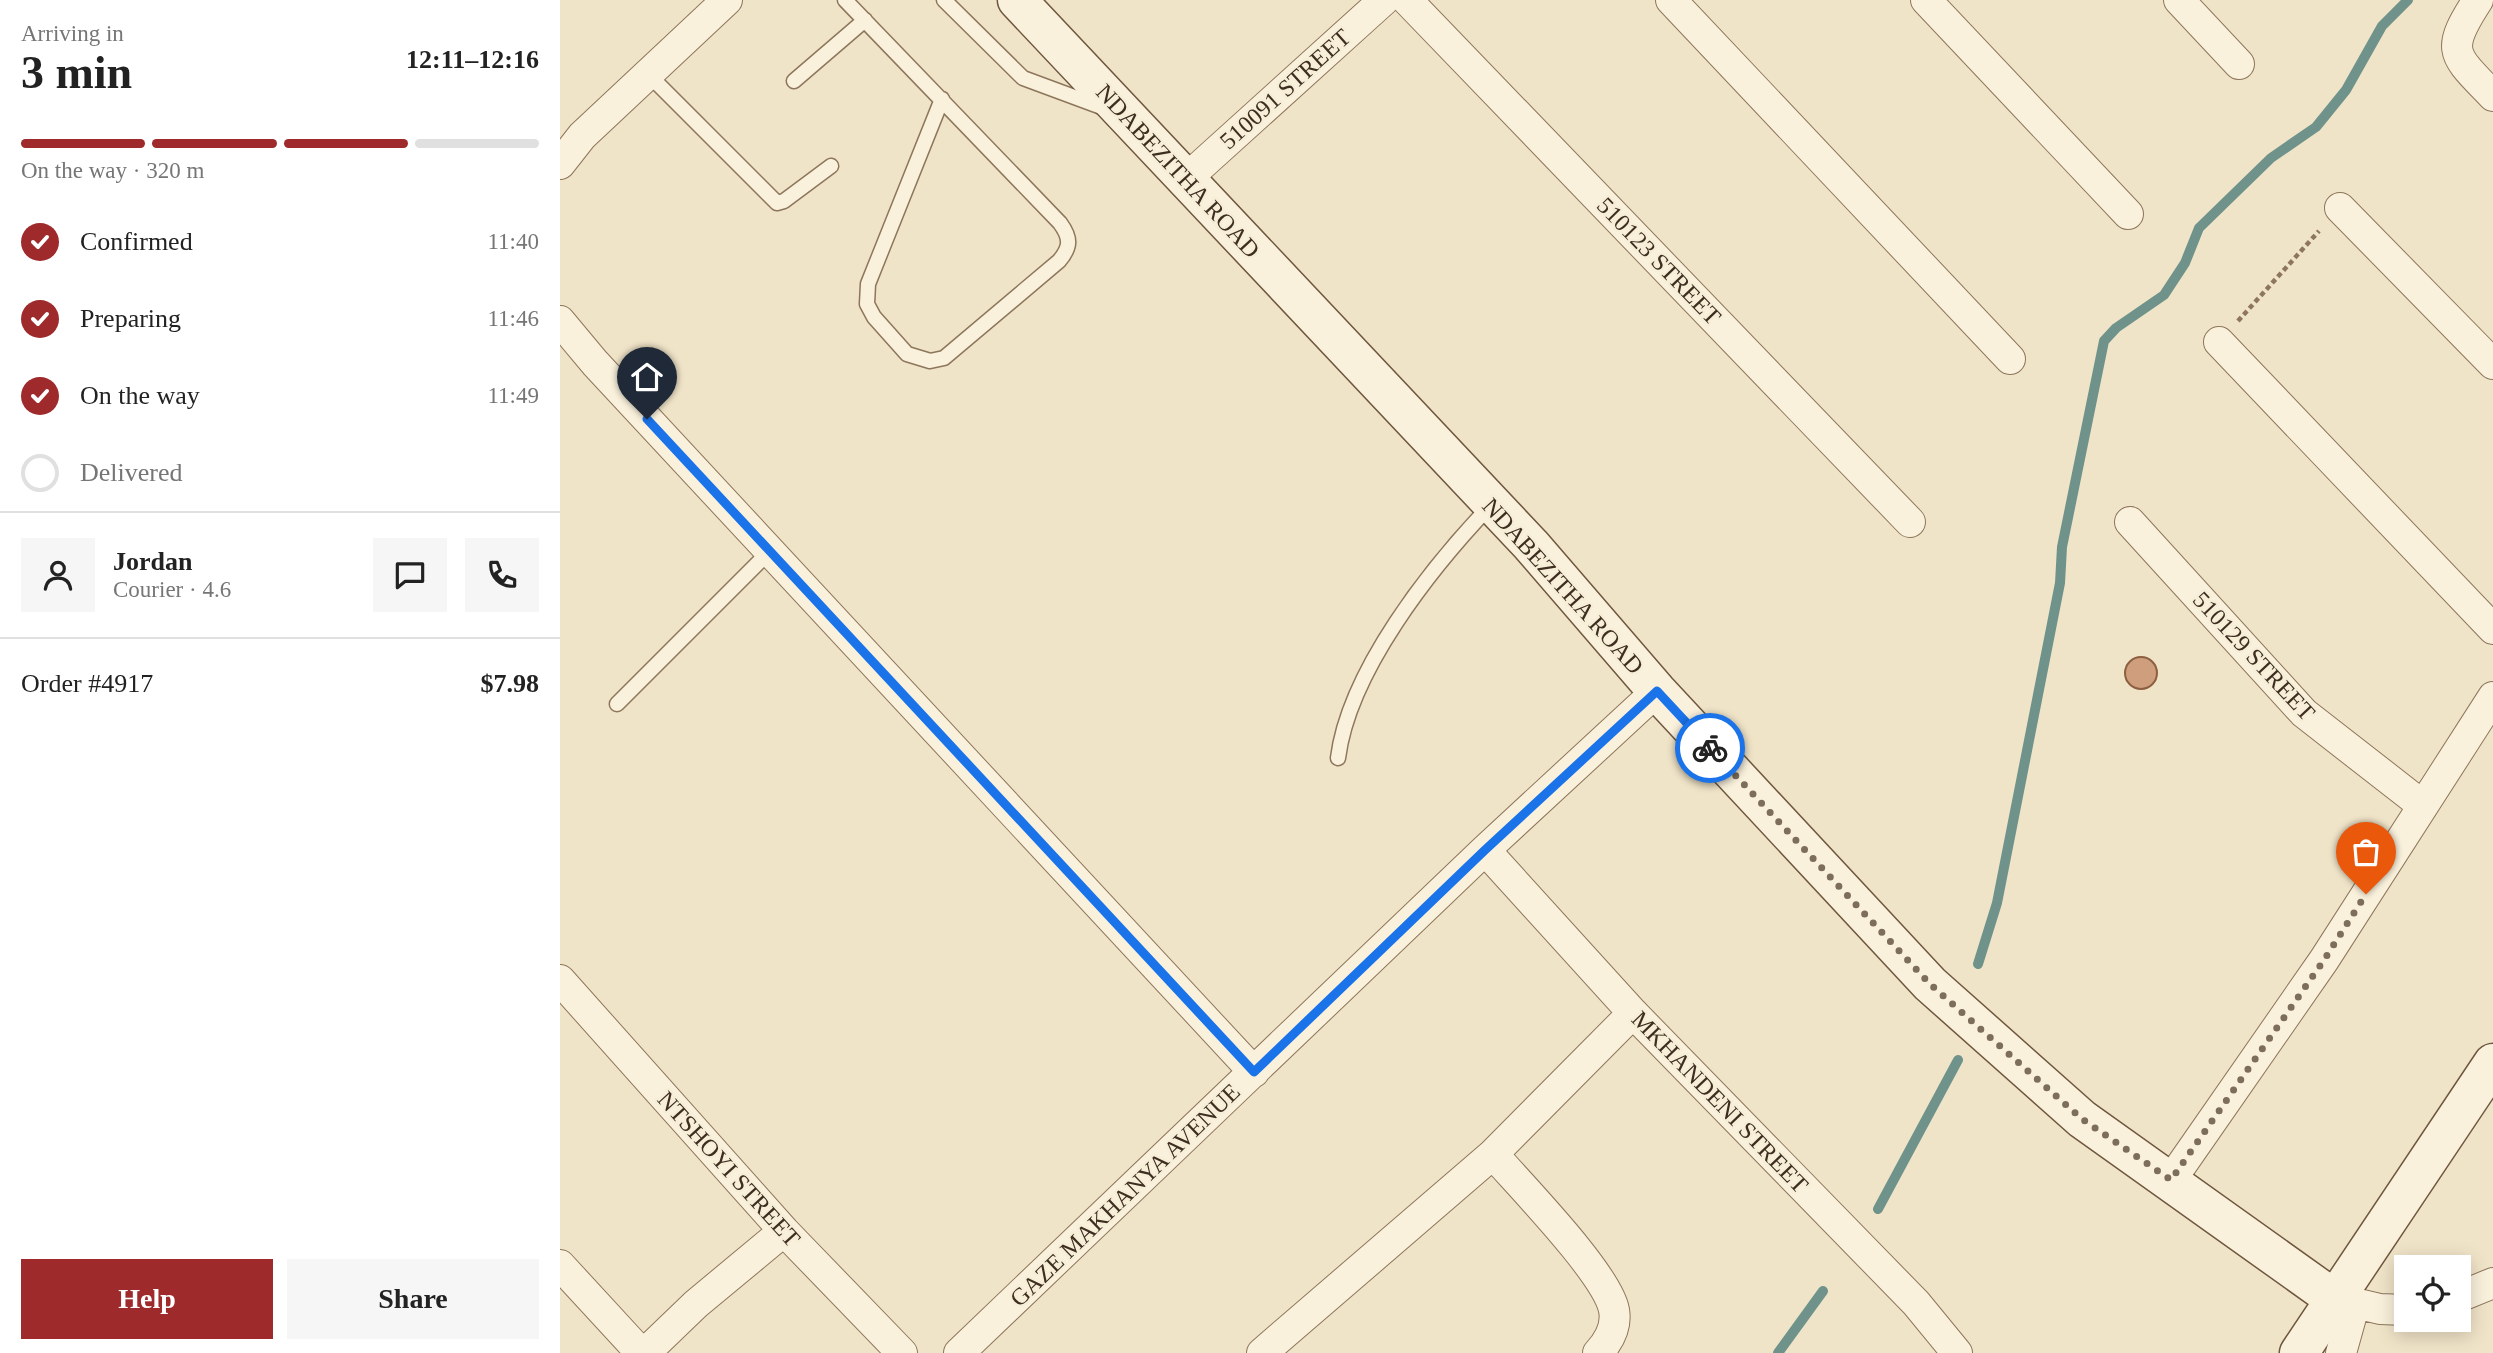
<!DOCTYPE html>
<meta charset="utf-8">
<style>
body{margin:0;font-family:"Times New Roman",serif;background:#f6f6f6;color:#222;height:100vh;display:flex;flex-direction:column;font-size:26px;white-space:nowrap}
*{box-sizing:border-box;margin:0}
p{font-size:23px;color:#767676}
.icon{flex:none;width:38px;height:38px;fill:none;stroke:currentColor;stroke-width:2;stroke-linecap:round;stroke-linejoin:round}
.map{position:relative;flex:1;overflow:hidden}
.sheet{display:flex;flex-direction:column;background:#fff;width:560px}
.sheet>*{flex:none}
.fabs{position:absolute;left:1834px;top:1255px;display:grid;gap:14px}
.fabs a{display:grid;place-items:center;width:77px;height:77px;border-radius:0px;background:#fff;box-shadow:0 4px 18px #0003;font-size:35px}
.pin{position:absolute;display:grid;place-items:center;width:60px;height:60px;color:#fff;margin:-72px -30px;border-radius:50% 50% 50% 0;rotate:-45deg;box-shadow:0 0 7px #0007}
.pin .icon{rotate:45deg}
.courier{position:absolute;display:grid;place-items:center;width:70px;height:70px;margin:-35px;border:5px solid #1a73e8;border-radius:50%;background:#fff;color:#222;box-shadow:0 2px 9px #0007}
.overview em{font-style:normal;font-weight:700}
.overview div{display:flex;flex-direction:column-reverse}
.overview{display:flex;align-items:center;justify-content:space-between;height:119px;padding:0 21px}
h1{font-size:46px;font-weight:700;line-height:52px}
.bar{display:grid;grid-template-columns:repeat(4,1fr);gap:10px 7px;align-content:center;height:84px;padding:0 21px}
.bar i{height:9px;border-radius:5px;background:#e0e0e0}
.bar .active{background:#9e2a2b}
.bar p{grid-column:span 4}
.line{display:flex;align-items:center;gap:18px;padding:0 21px;border-top:2px solid #e0e0e0}
.line div{flex:1}
.round{display:grid;place-items:center;flex:none;width:74px;height:74px;border-radius:0px;background:#f6f6f6}
ol{padding:0 21px;list-style:none}
li{display:flex;align-items:center;gap:21px;height:77px}
li p{margin-inline-start:auto}
li .icon{padding:7px;border-radius:50%;background:#9e2a2b;color:#fff;stroke-width:4}
li:last-child{color:#767676}
li i{width:38px;height:38px;border:4px solid #e0e0e0;border-radius:50%}
.button{display:flex;gap:14px;margin-top:auto;padding:14px 21px}
.button a{flex:1;height:80px;border-radius:0px;background:#9e2a2b;color:#fff;font-size:28px;font-weight:700;line-height:80px;text-align:center}
.button a+a{background:#f6f6f6;color:#222}
main{display:flex;flex:1;min-height:0}
.map>svg:first-child{display:block}
.lines{fill:none;stroke-linecap:round;stroke-linejoin:round}
.stream{stroke:#6f938a;stroke-width:10}
.building{fill:#cf9f7d;stroke:#8d5f41;stroke-width:2}
.lane-casing{stroke:#8d765c;stroke-width:17}
.street-casing{stroke:#8d765c;stroke-width:32}
.secondary-casing{stroke:#6f573f;stroke-width:41}
.path{stroke:#8d765c;stroke-width:4.5;stroke-dasharray:5 3.5;stroke-linecap:butt}
.lane{stroke:#faf1dc;stroke-width:14}
.street{stroke:#faf1dc;stroke-width:30}
.secondary{stroke:#faf1dc;stroke-width:38}
.done{stroke:#7c6e5b;stroke-width:7;stroke-dasharray:0 12.6}
.route{stroke:#1a73e8;stroke-width:9}
.labels{text-anchor:middle;dominant-baseline:central;stroke-width:5;stroke-linejoin:round;paint-order:stroke}
.street-label{font-size:24px;fill:#3d2e20;stroke:#f7eed8}
</style>
<main>
<section class="sheet">
<div class="overview"><div><h1>3 min</h1><p>Arriving in</p></div><em>12:11–12:16</em></div>
<div class="bar"><i class="active"></i><i class="active"></i><i class="active"></i><i></i><p>On the way · 320 m</p></div>
<ol>
<li><svg class="icon" aria-label="check" viewBox="0 0 24 24"><path d="M5 12l5 5 9-10"/></svg>Confirmed<p>11:40</p></li>
<li><svg class="icon" aria-label="check" viewBox="0 0 24 24"><path d="M5 12l5 5 9-10"/></svg>Preparing<p>11:46</p></li>
<li><svg class="icon" aria-label="check" viewBox="0 0 24 24"><path d="M5 12l5 5 9-10"/></svg>On the way<p>11:49</p></li>
<li><i></i>Delivered</li>
</ol>
<div class="line" style="height:126px"><a class="round"><svg class="icon" aria-label="person" viewBox="0 0 24 24"><circle cx="12" cy="8" r="4"/><path d="M4 21q1-7 8-7t8 7"/></svg></a><div><b>Jordan</b><p>Courier · 4.6</p></div><a class="round"><svg class="icon" aria-label="chat" viewBox="0 0 24 24"><path d="M4 5h16v11H9l-5 4z"/></svg></a><a class="round"><svg class="icon" aria-label="phone" viewBox="0 0 24 24"><path d="M5 4h4l2 5-3 2q2 4 5 5l2-3 5 2v4C11 20 4 13 5 4z"/></svg></a></div>
<div class="line" style="height:91px"><div>Order #4917</div><b>$7.98</b></div>
<div class="button"><a>Help</a><a>Share</a></div>
</section>
<div class="map">
<svg width="1933" height="1353" viewBox="0 0 1933 1353">
<rect width="100%" height="100%" fill="#f0e4c8"/>
<g class="lines">
<!-- stream -->
<path class="stream" d="M1418 964 1437 903 1500 583 1502 547 1544 341 1556 328 1604 295 1625 263 1639 228 1711 158 1756 127 1786 90 1822 26 1848 0
M1318 1209 1398 1060
M1218 1353 1263 1291"/>
</g>
<!-- building -->
<path class="building" d="M1565 673a16 16 0 1 1 32 0a16 16 0 1 1-32 0Z"/>
<g class="lines">
<defs>
<path id="lane" d="M285 0 500 223C511 238 511 247 499 261L384 358 370 361 347 354 314 317 307 304 308 284 382 99
M384 0 463 78 544 108
M87 73 217 203 224 201 271 166
M234 81 305 20
M57 704 210 551
M778 758C789 671 871 568 930 506"/>
<path id="street" d="M847 0 1350 522
M1111 0 1450 359
M1366 0 1568 214
M1619 0 1679 64
M1918 0C1884 52 1893 54 1933 96
M0 164 22 136 167 0
M626 179 824 0
M1780 208 1933 364
M0 321 35 363 694 1072
M1659 342 1933 629
M1570 522 1744 713 1862 805
M925 850 1073 1013 1356 1303 1397 1353
M0 980 224 1231 342 1353
M933 1154C961 1186 1047 1274 1054 1310 1057 1326 1049 1341 1038 1353
M1611 1180 1764 960 1933 697
M0 1265 81 1353
M1899 1297 1933 1283
M1773 1298 1820 1309 1846 1310
M85 1353 136 1304 224 1231
M399 1353 925 850 1097 691
M702 1353 933 1154 1073 1013
M1781 1353 1795 1303"/>
<path id="secondary" d="M457 0 971 545 1097 691 1370 984 1522 1119 1773 1298
M1739 1353 1933 1063"/>
</defs>
<!-- lane casing -->
<use href="#lane" class="lane-casing"/>
<!-- street casing -->
<use href="#street" class="street-casing"/>
<!-- secondary casing -->
<use href="#secondary" class="secondary-casing"/>
<!-- path -->
<path class="path" d="M1678 321 1759 231"/>
<!-- lane -->
<use href="#lane" class="lane"/>
<!-- street -->
<use href="#street" class="street"/>
<!-- secondary -->
<use href="#secondary" class="secondary"/>
</g>
<g class="lines">
<!-- done -->
<path class="done" d="M1150 748 1370 984 1522 1119 1611 1180 1764 960 1806 894"/>
<!-- route -->
<path class="route" d="M87 419 694 1072 925 850 1097 691 1150 748"/>
</g>
<g class="labels">
<!-- street labels -->
<g class="street-label">
<text transform="translate(725 89) rotate(-42)">510091 STREET</text>
<text transform="translate(618 171) rotate(47)">NDABEZITHA ROAD</text>
<text transform="translate(1099 261) rotate(46)">510123 STREET</text>
<text transform="translate(1003 586) rotate(48)">NDABEZITHA ROAD</text>
<text transform="translate(1694 656) rotate(47)">510129 STREET</text>
<text transform="translate(1160 1102) rotate(46)">MKHANDENI STREET</text>
<text transform="translate(169 1169) rotate(48)">NTSHOYI STREET</text>
<text transform="translate(565 1195) rotate(-44)">GAZE MAKHANYA AVENUE</text>
</g>
</g>
</svg>
<div class="fabs">
<a><svg class="icon" aria-label="locate" viewBox="0 0 24 24"><circle cx="12" cy="12" r="6"/><path d="M12 2v4M12 18v4M2 12h4M18 12h4"/></svg></a>
</div>
<div class="pin" style="left:1806px;top:894px;background:#ea580c"><svg class="icon" aria-label="bag" viewBox="0 0 24 24"><path d="M5 8h14l-1 12H6zM9 8a3 3 0 0 1 6 0"/></svg></div>
<div class="pin" style="left:87px;top:419px;background:#1f2937"><svg class="icon" aria-label="home" viewBox="0 0 24 24"><path d="M3 11l9-7 9 7M6 9v11h12V9"/></svg></div>
<div class="courier" style="left:1150px;top:748px"><svg class="icon" aria-label="bike" viewBox="0 0 24 24"><circle cx="6" cy="16" r="4"/><circle cx="18" cy="16" r="4"/><path d="M6 16l4-8h5l3 8M10 8l3 8H6M13 5h3"/></svg></div>
</div>
</main>
